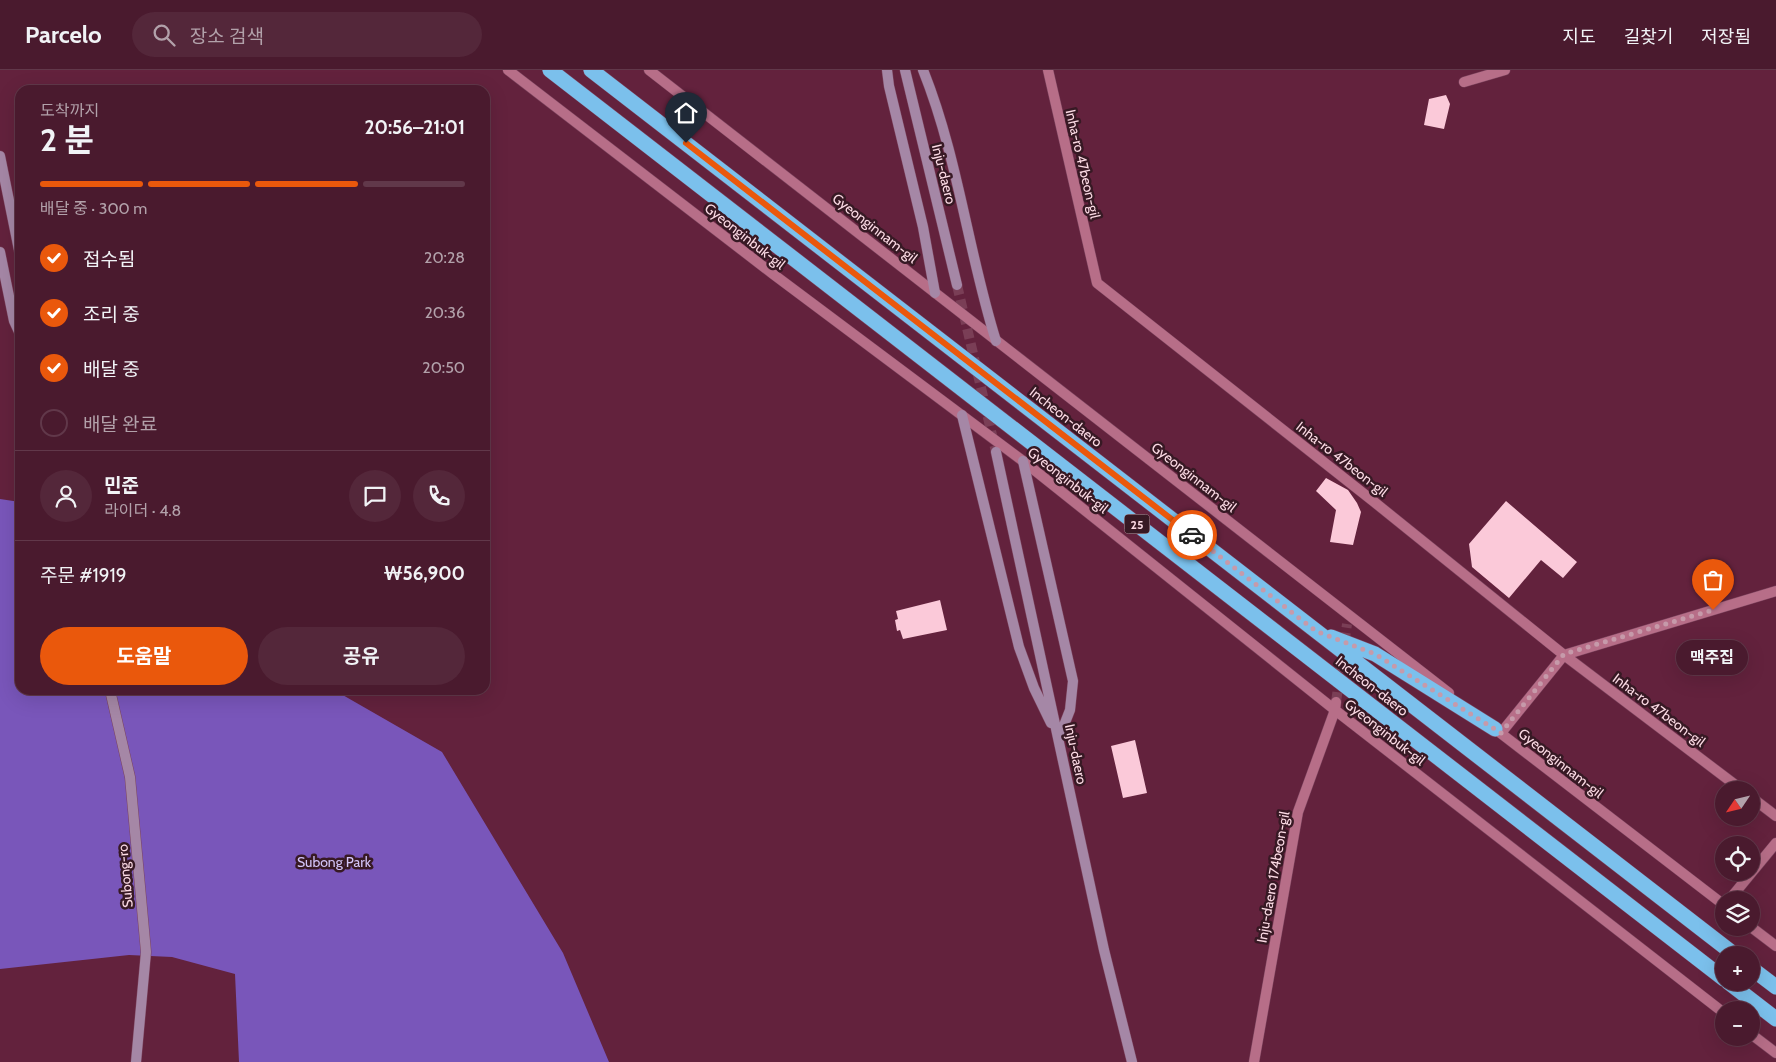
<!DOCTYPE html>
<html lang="ko">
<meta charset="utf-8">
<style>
body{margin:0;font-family:Cabin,"Noto Sans KR",sans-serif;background:#54273a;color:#f1f3f6;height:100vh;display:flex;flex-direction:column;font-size:19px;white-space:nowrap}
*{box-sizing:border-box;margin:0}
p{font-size:16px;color:#b2a1aa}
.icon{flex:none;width:28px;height:28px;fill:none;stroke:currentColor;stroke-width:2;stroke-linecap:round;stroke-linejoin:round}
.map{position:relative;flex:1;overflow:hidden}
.panel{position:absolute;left:15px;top:15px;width:475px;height:610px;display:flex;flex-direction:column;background:#4a1a2e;border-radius:15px;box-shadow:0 5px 20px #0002,0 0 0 1px #61384a}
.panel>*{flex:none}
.needle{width:32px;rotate:235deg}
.buttons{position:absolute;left:1715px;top:711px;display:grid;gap:10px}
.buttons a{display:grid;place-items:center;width:45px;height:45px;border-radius:50%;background:#4a1a2e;box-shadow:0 5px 20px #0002,0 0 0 1px #61384a;font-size:25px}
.pin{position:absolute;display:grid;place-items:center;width:42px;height:42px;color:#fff;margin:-51px -21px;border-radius:50% 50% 50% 0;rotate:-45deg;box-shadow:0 0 5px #0007}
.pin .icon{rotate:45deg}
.courier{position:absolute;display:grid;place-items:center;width:50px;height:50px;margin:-25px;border:4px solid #ea580c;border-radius:50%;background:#fff;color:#222;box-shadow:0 1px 6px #0007}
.bubble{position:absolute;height:35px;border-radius:18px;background:#4a1a2e;box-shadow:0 5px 20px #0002,0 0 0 1px #61384a;font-size:16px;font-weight:700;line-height:35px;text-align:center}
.head em{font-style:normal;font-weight:700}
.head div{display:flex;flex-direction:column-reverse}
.head{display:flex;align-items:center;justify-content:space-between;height:85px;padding:0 25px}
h1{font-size:32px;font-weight:700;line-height:38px}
.bar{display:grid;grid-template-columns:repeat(4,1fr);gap:8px 5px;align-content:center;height:60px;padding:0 25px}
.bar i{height:6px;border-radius:4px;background:#61384a}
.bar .active{background:#ea580c}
.bar p{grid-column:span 4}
.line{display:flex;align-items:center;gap:12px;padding:0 25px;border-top:1px solid #61384a}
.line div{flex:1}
.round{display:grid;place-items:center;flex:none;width:52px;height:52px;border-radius:26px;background:#54273a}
ol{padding:0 25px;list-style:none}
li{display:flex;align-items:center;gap:15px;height:55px}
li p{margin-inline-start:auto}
li .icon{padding:5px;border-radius:50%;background:#ea580c;color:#fff;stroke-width:4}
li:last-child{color:#b2a1aa}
li i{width:28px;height:28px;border:2px solid #61384a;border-radius:50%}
.button{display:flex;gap:10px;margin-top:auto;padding:10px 25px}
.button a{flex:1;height:58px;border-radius:30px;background:#ea580c;color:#fff;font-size:20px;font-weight:700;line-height:58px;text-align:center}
.button a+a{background:#54273a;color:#f1f3f6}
header{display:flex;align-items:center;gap:30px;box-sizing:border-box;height:70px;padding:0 25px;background:#4a1a2e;border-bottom:1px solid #61384a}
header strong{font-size:24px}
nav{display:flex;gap:28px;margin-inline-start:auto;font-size:18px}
.search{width:350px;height:45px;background:#54273a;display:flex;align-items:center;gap:12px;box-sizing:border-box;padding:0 18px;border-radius:28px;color:#b2a1aa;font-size:19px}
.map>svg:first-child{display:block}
.forest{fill:#7956ba}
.building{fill:#fbc9d9}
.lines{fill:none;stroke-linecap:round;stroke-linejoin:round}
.street-tunnel{stroke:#7a3e56;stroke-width:10;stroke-dasharray:10 5;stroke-linecap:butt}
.secondary-tunnel{stroke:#7a3e56;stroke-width:10;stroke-dasharray:10 5;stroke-linecap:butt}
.street-casing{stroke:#7c445e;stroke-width:11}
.secondary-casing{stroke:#7c445e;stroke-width:11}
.highway-casing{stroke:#7c445e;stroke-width:16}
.street{stroke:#b76e88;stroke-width:10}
.secondary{stroke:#a587a6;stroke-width:10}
.highway{stroke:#7bc0ec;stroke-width:15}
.done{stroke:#c69aaa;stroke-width:5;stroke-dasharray:0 9}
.route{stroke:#ea580c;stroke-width:6}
.labels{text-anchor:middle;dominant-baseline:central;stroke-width:5;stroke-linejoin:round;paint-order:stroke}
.shield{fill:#371924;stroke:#c1a1ab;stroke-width:1}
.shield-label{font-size:12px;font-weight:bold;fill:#fcdbe5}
.street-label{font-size:14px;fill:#fcdbe5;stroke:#371924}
.park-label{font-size:14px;fill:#d3c5f9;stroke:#371924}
</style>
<header>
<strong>Parcelo</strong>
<div class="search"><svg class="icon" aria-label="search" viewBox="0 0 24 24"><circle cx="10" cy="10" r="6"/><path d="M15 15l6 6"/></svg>장소 검색</div>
<nav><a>지도</a><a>길찾기</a><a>저장됨</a></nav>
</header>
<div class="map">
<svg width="1776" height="992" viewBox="0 0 1776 992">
<rect width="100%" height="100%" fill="#63223d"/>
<!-- forest -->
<path class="forest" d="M0 429 20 432V620H334L442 682 563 883 609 992H239L235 904 172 887 129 885 0 899Z"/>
<!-- building -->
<path class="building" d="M1446 25 1450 34 1444 59 1424 55 1429 29Z
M1326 408 1348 420 1357 433 1361 442 1353 475 1330 472 1336 440 1316 421Z
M1506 431 1577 492 1563 508 1541 490 1509 528 1472 497 1469 474Z
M940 530 947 560 903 569 900 560 897 561 895 550 898 549 896 541Z
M1135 670 1147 723 1123 728 1111 676Z"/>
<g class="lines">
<!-- street-tunnel -->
<path class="street-tunnel" d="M1336 632 1347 554"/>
<!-- secondary-tunnel -->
<path class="secondary-tunnel" d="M957 215 996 382"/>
<defs>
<path id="street" d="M508 0 773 204 1023 391 1335 640 1724 943
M649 0 1449 623
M1048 0 1097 213 1373 431 1564 585 1742 720
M1464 12 1505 0
M1490 655 1724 835
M1501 663 1564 585 1776 521
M1751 727 1776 746
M1729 830 1776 773
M1751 857 1776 876
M1751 964 1776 983
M1254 992 1298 742 1335 640 1336 632"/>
<path id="secondary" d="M887 0 889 16 923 157 935 223
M905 0 957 215
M923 0C958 87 968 182 996 271
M0 86 20 185
M0 182 14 251 20 264
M962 345 1019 577 1034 618 1051 653
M996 382 1104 880 1132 992
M1023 391 1073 611 1070 640 1059 668
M110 620 130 707 146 882 136 992"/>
<path id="highway" d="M550 0 1724 909
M591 0 1735 885
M1331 567 1375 584 1495 659
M1751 898 1776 917
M1728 912 1776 949"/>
</defs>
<!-- street casing -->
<use href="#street" class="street-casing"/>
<!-- secondary casing -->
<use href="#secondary" class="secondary-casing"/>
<!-- highway casing -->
<use href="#highway" class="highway-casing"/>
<!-- street -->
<use href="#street" class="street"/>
<!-- secondary -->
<use href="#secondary" class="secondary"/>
<!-- highway -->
<use href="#highway" class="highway"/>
</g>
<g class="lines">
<!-- done -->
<path class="done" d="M1192 465 1316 561 1375 584 1501 663 1564 584 1713 540"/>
<!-- route -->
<path class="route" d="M686 73 1192 465"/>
</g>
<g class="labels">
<!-- shield labels -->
<rect class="shield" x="1124.5" y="444.5" width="25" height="19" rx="4"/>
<g class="shield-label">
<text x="1137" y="454">25</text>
</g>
<!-- street labels -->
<g class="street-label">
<text transform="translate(1083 94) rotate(77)">Inha-ro 47beon-gil</text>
<text transform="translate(944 104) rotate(76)">Inju-daero</text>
<text transform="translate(875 158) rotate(38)">Gyeonginnam-gil</text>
<text transform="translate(745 166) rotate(38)">Gyeonginbuk-gil</text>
<text transform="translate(1066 347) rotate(38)">Incheon-daero</text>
<text transform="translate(1342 389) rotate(38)">Inha-ro 47beon-gil</text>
<text transform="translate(1194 407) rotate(38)">Gyeonginnam-gil</text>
<text transform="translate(1068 410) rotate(38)">Gyeonginbuk-gil</text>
<text transform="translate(1372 616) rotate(38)">Incheon-daero</text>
<text transform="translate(1659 640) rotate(37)">Inha-ro 47beon-gil</text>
<text transform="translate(1385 662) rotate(38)">Gyeonginbuk-gil</text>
<text transform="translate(1076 684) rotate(78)">Inju-daero</text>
<text transform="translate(1561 693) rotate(38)">Gyeonginnam-gil</text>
<text transform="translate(125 806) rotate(-95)">Subong-ro</text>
<text transform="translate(1273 807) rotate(-80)">Inju-daero 174beon-gil</text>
</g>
<!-- park labels -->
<g class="park-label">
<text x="334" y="792">Subong Park</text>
</g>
</g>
</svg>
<div class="buttons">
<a><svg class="needle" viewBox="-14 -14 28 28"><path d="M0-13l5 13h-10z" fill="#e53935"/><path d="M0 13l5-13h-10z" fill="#b2a1aa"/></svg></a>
<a><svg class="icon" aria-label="locate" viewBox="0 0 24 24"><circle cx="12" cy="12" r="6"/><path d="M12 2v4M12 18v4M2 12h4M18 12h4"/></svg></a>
<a><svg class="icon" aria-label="layers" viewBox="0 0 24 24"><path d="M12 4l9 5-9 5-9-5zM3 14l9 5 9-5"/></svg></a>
<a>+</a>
<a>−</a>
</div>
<div class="pin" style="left:1713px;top:540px;background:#ea580c"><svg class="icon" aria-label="bag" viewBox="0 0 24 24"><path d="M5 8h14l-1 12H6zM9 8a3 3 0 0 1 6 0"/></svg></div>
<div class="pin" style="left:686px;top:73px;background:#1f2937"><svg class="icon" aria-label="home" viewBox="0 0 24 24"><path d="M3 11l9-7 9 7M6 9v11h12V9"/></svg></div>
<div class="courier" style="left:1192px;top:465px"><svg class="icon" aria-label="car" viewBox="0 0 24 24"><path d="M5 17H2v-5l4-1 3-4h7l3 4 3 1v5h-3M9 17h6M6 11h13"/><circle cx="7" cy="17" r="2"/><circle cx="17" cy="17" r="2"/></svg></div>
<div class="bubble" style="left:1676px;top:570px;width:72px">맥주집</div>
<section class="panel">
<div class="head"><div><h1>2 분</h1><p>도착까지</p></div><em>20:56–21:01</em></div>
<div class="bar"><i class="active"></i><i class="active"></i><i class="active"></i><i></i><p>배달 중 · 300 m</p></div>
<ol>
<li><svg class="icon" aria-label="check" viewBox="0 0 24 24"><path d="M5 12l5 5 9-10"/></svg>접수됨<p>20:28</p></li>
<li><svg class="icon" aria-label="check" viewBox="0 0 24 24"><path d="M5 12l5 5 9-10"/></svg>조리 중<p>20:36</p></li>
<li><svg class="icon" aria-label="check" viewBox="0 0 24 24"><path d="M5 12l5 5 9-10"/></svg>배달 중<p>20:50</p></li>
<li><i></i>배달 완료</li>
</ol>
<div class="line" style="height:90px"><a class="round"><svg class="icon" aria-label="person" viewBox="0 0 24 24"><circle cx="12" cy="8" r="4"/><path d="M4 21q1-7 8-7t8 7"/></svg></a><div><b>민준</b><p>라이더 · 4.8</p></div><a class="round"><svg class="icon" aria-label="chat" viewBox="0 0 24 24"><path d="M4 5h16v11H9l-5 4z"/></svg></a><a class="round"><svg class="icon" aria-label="phone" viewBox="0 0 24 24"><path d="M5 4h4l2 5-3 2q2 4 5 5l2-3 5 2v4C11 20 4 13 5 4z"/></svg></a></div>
<div class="line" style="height:65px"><div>주문 #1919</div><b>₩56,900</b></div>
<div class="button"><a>도움말</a><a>공유</a></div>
</section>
</div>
